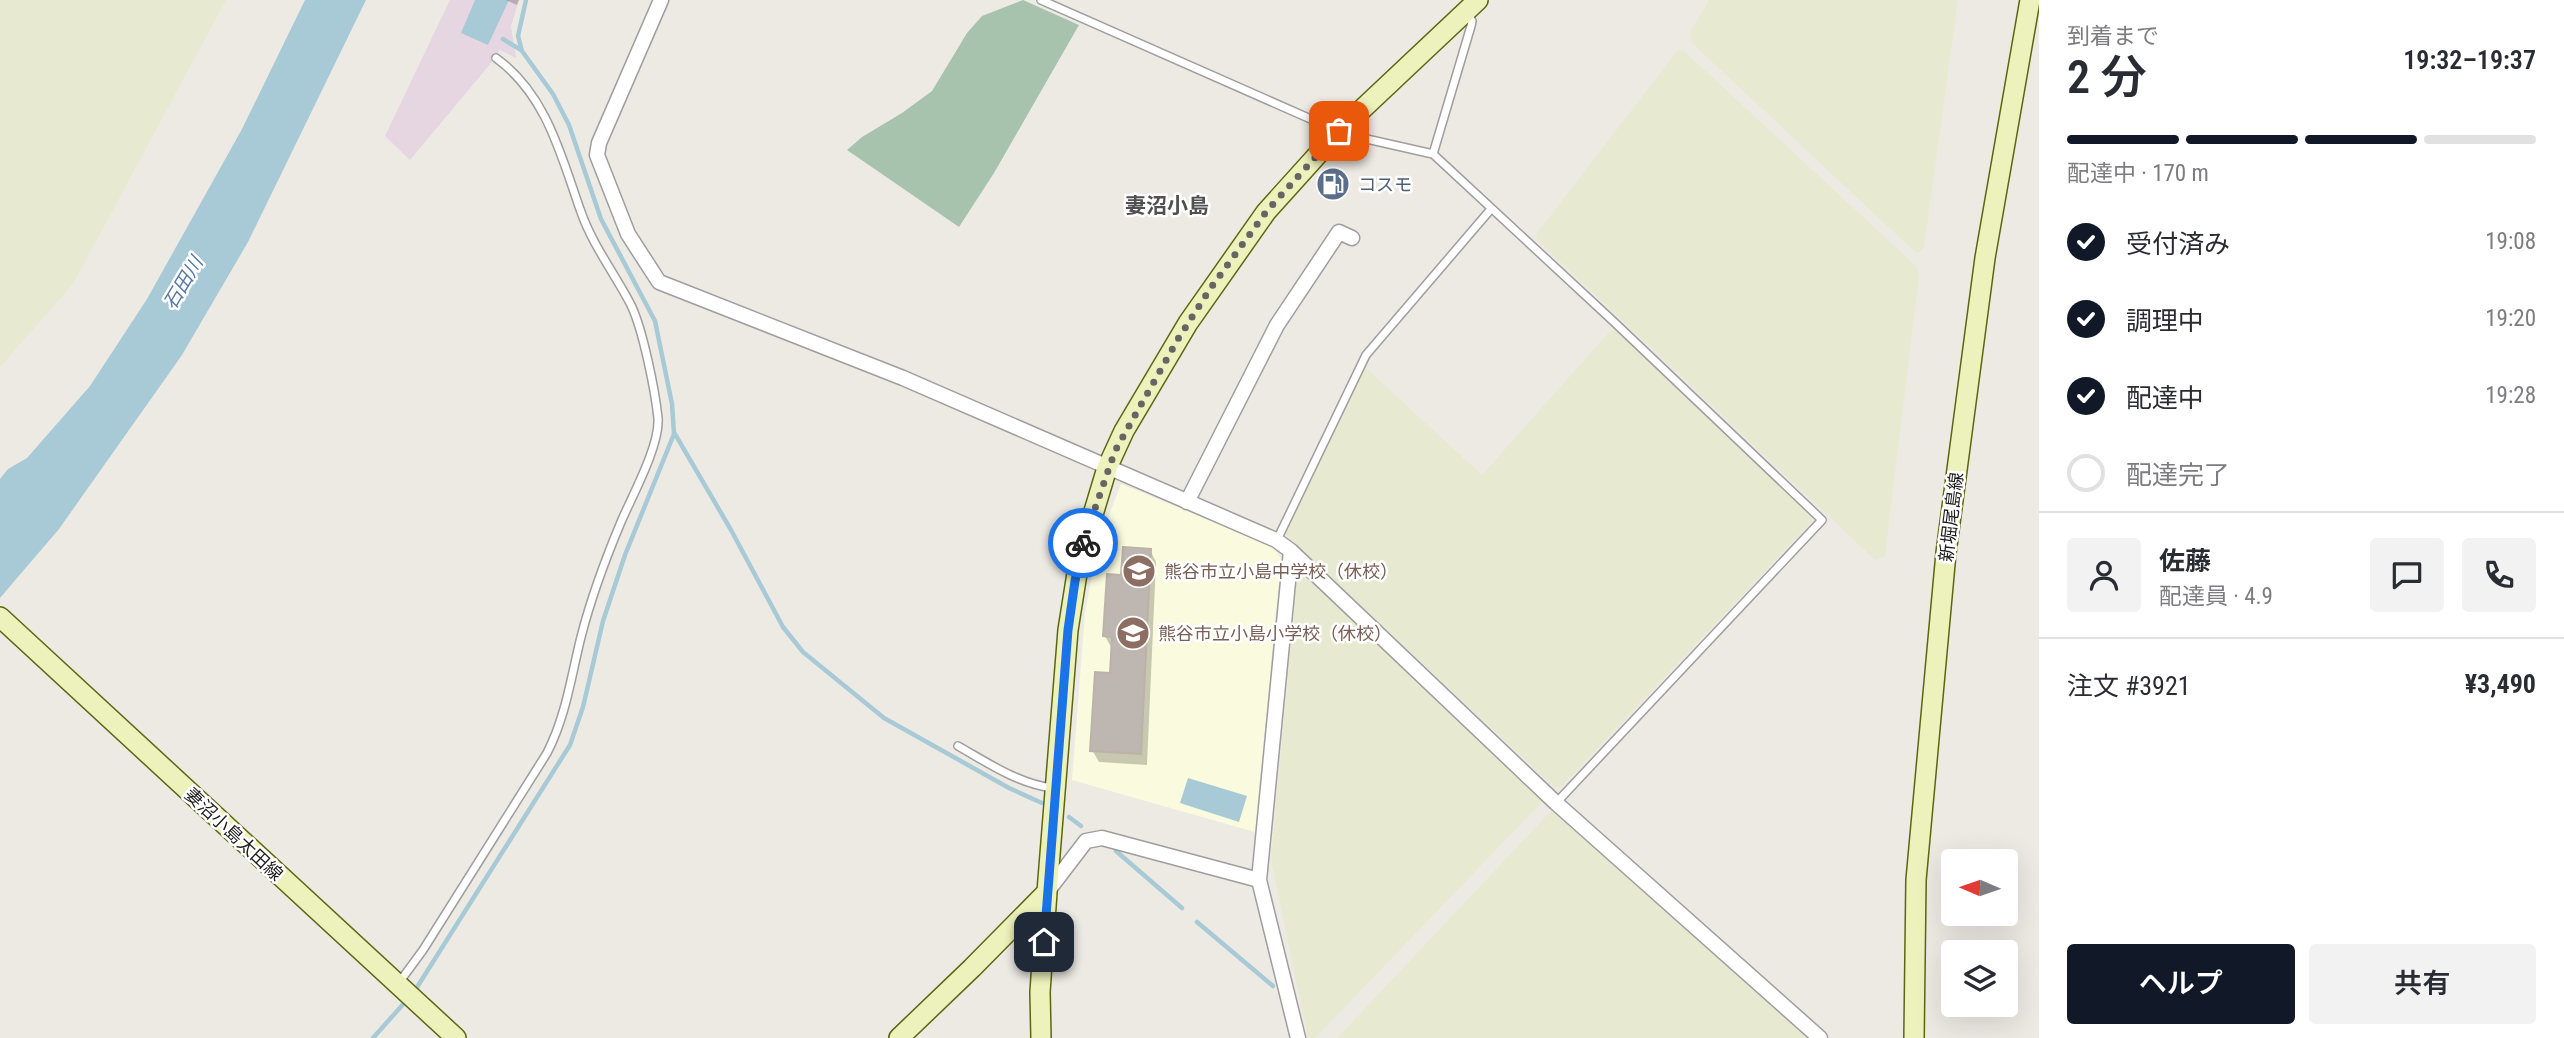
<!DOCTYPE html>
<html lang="ja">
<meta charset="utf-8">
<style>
body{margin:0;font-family:"Roboto Condensed","Noto Sans JP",sans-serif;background:#f2f2f3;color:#2b2b33;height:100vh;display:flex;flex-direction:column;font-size:26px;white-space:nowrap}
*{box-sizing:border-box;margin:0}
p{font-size:23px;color:#7c7c81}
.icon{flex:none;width:38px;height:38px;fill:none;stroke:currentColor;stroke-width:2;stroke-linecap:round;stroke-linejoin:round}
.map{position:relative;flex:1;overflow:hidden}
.sheet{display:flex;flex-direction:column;background:#fff;width:525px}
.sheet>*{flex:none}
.needle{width:46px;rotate:272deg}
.buttons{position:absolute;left:1941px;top:849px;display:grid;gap:14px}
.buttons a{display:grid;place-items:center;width:77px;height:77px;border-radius:7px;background:#fff;box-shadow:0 7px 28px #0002;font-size:35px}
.pin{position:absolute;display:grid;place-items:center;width:60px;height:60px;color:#fff;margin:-30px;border-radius:14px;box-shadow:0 4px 10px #0006}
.courier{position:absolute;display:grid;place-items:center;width:70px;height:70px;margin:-35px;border:5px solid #1a73e8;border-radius:50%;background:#fff;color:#222;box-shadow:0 2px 9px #0007}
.overview em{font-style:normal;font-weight:600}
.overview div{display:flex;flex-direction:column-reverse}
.overview{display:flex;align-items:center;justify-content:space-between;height:119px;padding:0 28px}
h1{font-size:46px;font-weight:600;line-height:52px}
.bar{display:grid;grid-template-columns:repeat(4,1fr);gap:10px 7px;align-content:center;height:84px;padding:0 28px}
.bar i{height:9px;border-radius:5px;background:#e1e1e2}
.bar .current{background:#111827}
.bar p{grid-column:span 4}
.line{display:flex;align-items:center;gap:18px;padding:0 28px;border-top:2px solid #e1e1e2}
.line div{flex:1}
.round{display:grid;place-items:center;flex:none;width:74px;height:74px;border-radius:7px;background:#f2f2f3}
ol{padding:0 28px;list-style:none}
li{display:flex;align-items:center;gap:21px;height:77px}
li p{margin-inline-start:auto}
li .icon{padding:7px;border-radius:50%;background:#111827;color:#fff;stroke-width:4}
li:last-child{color:#7c7c81}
li i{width:38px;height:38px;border:4px solid #e1e1e2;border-radius:50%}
.cta{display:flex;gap:14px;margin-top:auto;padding:14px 28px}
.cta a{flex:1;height:80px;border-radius:7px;background:#111827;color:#fff;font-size:28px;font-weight:600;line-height:80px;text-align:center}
.cta a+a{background:#f2f2f3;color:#2b2b33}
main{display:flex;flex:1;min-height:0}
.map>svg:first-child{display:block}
.industrial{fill:#e5d6e2}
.education{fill:#fafbde}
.farmland{fill:#e7ead1}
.cemetery{fill:#a7c3ad}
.water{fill:#a8cad6}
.shadow{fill:#0003}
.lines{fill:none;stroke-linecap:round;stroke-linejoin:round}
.stream{stroke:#a8cad6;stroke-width:4.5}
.building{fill:#bdb6b1;stroke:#bdb2a8;stroke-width:2}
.lane-casing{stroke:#9e9e9e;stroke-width:10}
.street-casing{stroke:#9e9e9e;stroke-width:17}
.secondary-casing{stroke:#5b6710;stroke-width:22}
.lane{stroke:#fff;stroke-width:7}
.street{stroke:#fff;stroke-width:14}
.secondary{stroke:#edf2bc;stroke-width:19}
.done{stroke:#666563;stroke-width:7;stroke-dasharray:0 12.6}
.route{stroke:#1a73e8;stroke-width:9}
.labels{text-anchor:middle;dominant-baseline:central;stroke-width:5;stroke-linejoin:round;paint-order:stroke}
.service-label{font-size:18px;fill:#4e5e75;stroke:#fff;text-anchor:start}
.street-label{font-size:18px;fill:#1d1d1d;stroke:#fff}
.education-label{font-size:18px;fill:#785e54;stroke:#fff;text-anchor:start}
.water-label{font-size:19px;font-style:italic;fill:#5478a2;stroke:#fff}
.quarter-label{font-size:21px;font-weight:bold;fill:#505050;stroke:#fff}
</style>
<main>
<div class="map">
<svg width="2039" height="1038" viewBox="0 0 2039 1038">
<rect width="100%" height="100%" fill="#edeae4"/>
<!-- industrial -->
<path class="industrial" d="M450 0H519L511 26 516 58 500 50 491 63 410 160 385 136Z"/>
<!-- education -->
<path class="education" d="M1121 484 1272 546 1281 559 1255 832 1072 780 1085 613 1091 580 1105 526Z"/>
<!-- farmland -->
<path class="farmland" d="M0 0H226L73 284 0 367Z
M1709 0H1958L1924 248 1920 252H1915L1692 43 1690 32Z
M1683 50 1916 266 1919 276 1885 556 1875 560 1536 239 1537 233 1677 51Z
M1618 329 1812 514V521L1561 787H1554L1287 536 1285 530 1362 369 1366 368 1482 475 1611 330Z
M1298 567 1544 800 1315 1038H1308L1271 860Z
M1556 809 1809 1038H1337L1552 810Z"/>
<!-- cemetery -->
<path class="cemetery" d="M1023 0 1079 25 994 173 959 227 847 150 862 137 902 113 932 91 967 33 982 16Z"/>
<!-- water -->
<path class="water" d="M305 0H366L248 242 182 355 59 529 0 598V479L8 469 27 458 90 386 147 299 242 129Z
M475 0H509L488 45 461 33Z
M1188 778 1247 796 1239 822 1180 803Z"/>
<!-- shadow -->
<path class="shadow" d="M506 0H519L517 5Z
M1150 550 1156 562 1147 765 1099 762 1092 750 1111 674V647L1105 636 1123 577Z"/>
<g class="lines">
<!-- stream -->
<path class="stream" d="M503 39 521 50
M675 434 731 530 783 627 803 652 884 718 1009 788 1042 803
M1069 817 1081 826
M1116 851 1182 908
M1197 922 1273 986
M414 992 570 745 583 707 603 621 625 555 674 434 672 404 655 321 601 219 569 125 553 94 522 51 518 36 526 0
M373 1038 406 1001"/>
</g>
<!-- building -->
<path class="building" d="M1123 547 1151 549 1141 754 1090 751 1095 672 1110 673 1112 637 1103 636 1107 574 1121 575Z"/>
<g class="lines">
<defs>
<path id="lane" d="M1041 0 1322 124 1349 135 1433 154 1613 321 1822 520 1556 803
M1433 154 1471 26 1472 21 1467 12
M1277 540 1366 355 1491 209
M958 746C988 763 1017 783 1052 788
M398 984 423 950 547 753C566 716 571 677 581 637 591 598 605 560 621 522 632 496 660 446 658 418 655 390 643 330 631 305 615 274 593 246 581 212 561 156 547 95 496 58"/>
<path id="street" d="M661 0 599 143 597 155 628 234 659 282 903 378 1276 540 1291 551 1556 803 1820 1038
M1187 502 1277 325 1339 232 1352 238
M1291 551 1259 880 1298 1038
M1047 892 1086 841 1102 838 1259 880"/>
<path id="secondary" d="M0 617 456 1038
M899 1038 972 968 1047 892
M1041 1038 1040 992 1047 892 1068 630 1079 561 1107 468 1124 431 1188 323 1266 212 1339 131 1478 0
M1914 1038 1916 880 1946 553 1985 258 2030 0"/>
</defs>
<!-- lane casing -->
<use href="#lane" class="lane-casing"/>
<!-- street casing -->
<use href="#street" class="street-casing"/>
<!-- secondary casing -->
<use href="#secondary" class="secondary-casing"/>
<!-- lane -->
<use href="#lane" class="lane"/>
<!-- street -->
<use href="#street" class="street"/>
<!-- secondary -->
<use href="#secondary" class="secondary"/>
</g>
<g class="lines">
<!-- done -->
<path class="done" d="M1083 543 1115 451 1178 339 1210 289 1266 212 1339 131"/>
<!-- route -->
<path class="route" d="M1044 942 1068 630 1075 581 1083 543"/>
</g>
<!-- icons -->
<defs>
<symbol id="fuel-disc" viewBox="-11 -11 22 22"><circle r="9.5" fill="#5c6f8a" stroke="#fff"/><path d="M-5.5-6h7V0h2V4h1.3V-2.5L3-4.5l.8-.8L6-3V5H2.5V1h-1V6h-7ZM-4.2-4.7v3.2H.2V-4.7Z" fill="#fff"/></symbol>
<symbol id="school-disc" viewBox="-11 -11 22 22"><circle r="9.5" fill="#8d6e63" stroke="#fff"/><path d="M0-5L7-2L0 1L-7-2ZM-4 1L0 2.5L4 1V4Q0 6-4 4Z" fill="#fff"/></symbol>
</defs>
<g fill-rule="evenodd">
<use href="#fuel-disc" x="1314" y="165" width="38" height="38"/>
<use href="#school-disc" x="1120" y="552" width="38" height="38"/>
<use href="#school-disc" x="1114" y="614" width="38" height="38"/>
</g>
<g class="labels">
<!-- service labels -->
<g class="service-label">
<text x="1358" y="184">コスモ</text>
</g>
<!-- street labels -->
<g class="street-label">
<text transform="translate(1951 517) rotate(-83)">新堀尾島線</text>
<text transform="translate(234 834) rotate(43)">妻沼小島太田線</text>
</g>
<!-- education labels -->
<g class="education-label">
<text x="1164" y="571">熊谷市立小島中学校（休校）</text>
<text x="1158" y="633">熊谷市立小島小学校（休校）</text>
</g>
<!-- water labels -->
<g class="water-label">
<text transform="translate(183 283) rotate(-59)">石田川</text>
</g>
<!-- quarter labels -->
<g class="quarter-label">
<text x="1167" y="206">妻沼小島</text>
</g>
</g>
</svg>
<div class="buttons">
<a><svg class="needle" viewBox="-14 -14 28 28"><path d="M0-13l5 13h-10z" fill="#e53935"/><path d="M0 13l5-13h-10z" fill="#7c7c81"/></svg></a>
<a><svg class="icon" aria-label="layers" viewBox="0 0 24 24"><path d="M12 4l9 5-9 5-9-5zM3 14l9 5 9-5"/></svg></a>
</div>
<div class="pin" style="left:1339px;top:131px;background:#ea580c"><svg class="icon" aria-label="bag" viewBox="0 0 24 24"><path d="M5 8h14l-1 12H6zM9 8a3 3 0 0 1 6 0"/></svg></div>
<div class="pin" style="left:1044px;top:942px;background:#1f2937"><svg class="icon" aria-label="home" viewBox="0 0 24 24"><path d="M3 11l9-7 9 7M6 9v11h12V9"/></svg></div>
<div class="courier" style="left:1083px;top:543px"><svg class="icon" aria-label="bike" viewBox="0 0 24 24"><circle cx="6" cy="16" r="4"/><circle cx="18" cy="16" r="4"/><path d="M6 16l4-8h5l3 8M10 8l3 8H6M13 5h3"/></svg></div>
</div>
<section class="sheet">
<div class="overview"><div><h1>2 分</h1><p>到着まで</p></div><em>19:32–19:37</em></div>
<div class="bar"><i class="current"></i><i class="current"></i><i class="current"></i><i></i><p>配達中 · 170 m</p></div>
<ol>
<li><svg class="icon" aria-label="check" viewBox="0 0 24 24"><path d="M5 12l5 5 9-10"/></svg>受付済み<p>19:08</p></li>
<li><svg class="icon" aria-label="check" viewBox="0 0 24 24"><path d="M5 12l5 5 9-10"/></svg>調理中<p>19:20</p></li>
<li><svg class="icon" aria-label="check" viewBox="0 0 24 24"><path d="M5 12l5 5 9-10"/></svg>配達中<p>19:28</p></li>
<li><i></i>配達完了</li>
</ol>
<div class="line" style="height:126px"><a class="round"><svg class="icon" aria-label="person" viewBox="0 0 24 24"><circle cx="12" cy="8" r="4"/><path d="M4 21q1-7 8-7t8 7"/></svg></a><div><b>佐藤</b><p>配達員 · 4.9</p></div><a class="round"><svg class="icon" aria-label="chat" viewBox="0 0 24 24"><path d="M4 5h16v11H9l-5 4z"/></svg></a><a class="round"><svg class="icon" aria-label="phone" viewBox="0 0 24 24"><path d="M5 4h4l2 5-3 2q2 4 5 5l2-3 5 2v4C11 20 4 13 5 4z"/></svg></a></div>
<div class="line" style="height:91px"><div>注文 #3921</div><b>¥3,490</b></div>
<div class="cta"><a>ヘルプ</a><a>共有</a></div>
</section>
</main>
